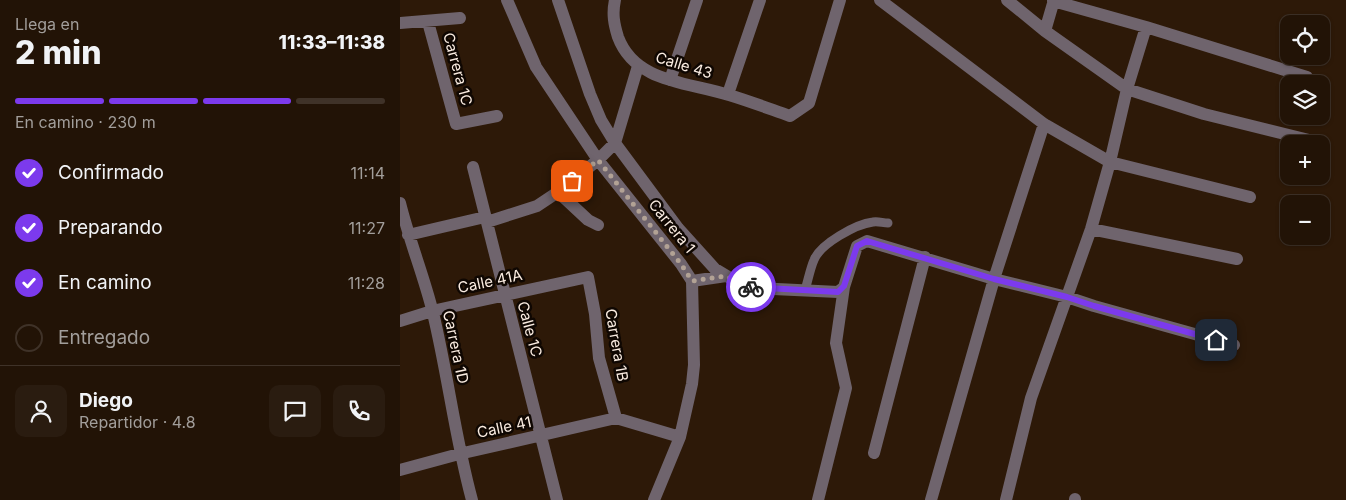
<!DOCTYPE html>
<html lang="es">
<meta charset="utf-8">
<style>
body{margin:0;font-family:Inter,sans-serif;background:#2a1c10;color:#f1f3f6;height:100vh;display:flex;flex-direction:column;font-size:19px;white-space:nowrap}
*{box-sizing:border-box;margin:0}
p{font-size:16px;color:#a29e9b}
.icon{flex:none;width:28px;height:28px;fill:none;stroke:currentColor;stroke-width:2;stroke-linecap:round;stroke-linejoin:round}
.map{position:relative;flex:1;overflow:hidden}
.sheet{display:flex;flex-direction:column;background:#221306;width:400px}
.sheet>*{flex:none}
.tools{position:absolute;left:880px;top:15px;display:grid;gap:10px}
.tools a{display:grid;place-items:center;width:50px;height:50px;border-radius:10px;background:#221306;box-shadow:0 1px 4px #0004,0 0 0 1px #3f3228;font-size:25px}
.pin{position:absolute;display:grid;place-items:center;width:42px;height:42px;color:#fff;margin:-21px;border-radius:10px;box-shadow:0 2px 8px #0006}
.courier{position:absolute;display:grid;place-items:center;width:50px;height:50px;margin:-25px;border:4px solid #7c3aed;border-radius:50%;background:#fff;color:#222;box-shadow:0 1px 6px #0007}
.summary em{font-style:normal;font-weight:800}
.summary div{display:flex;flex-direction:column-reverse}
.summary{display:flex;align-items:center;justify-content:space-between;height:85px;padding:0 15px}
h1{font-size:32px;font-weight:800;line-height:38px}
.bar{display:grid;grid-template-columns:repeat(4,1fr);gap:8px 5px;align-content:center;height:60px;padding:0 15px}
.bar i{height:6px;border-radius:4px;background:#3f3228}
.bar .active{background:#7c3aed}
.bar p{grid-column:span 4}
.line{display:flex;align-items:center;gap:12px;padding:0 15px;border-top:1px solid #3f3228}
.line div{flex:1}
.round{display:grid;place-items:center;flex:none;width:52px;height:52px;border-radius:10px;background:#2a1c10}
ol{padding:0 15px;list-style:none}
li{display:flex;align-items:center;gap:15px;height:55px}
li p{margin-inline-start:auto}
li .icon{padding:5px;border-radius:50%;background:#7c3aed;color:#fff;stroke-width:4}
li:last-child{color:#a29e9b}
li i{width:28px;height:28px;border:2px solid #3f3228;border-radius:50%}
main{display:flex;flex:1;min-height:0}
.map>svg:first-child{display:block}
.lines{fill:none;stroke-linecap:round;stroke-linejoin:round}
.lane{stroke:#6f646d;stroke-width:9}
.street{stroke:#6f646d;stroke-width:12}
.done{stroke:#b2a295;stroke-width:5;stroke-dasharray:0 9}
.route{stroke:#7c3aed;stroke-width:6}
.labels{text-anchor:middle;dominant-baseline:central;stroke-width:5;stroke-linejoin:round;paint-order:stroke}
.street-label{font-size:15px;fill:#faece1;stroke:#0f0702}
</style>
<main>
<section class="sheet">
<div class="summary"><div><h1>2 min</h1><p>Llega en</p></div><em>11:33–11:38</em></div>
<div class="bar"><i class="active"></i><i class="active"></i><i class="active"></i><i></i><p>En camino · 230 m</p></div>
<ol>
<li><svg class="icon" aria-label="check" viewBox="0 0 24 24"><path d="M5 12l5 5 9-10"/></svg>Confirmado<p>11:14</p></li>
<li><svg class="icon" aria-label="check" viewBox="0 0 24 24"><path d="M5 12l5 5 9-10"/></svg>Preparando<p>11:27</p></li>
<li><svg class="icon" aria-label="check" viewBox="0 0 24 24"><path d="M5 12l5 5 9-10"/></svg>En camino<p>11:28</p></li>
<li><i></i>Entregado</li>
</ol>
<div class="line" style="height:90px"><a class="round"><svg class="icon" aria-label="person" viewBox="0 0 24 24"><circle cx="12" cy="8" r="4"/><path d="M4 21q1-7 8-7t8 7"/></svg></a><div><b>Diego</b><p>Repartidor · 4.8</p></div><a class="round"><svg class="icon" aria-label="chat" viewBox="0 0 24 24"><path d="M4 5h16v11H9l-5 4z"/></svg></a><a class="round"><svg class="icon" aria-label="phone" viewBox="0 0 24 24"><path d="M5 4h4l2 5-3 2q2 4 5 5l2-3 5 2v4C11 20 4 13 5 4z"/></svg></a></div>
</section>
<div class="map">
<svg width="946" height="500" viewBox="0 0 946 500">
<rect width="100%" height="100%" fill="#2d1908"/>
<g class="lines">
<!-- lane -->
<path class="lane" d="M405 290C408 281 410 269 414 260 420 244 456 224 473 222 478 221 483 223 488 223"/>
<!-- street -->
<path class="street" d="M107 0 136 67 198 160 281 264 292 281 294 365 292 384 280 437 254 500
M158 0 190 94 201 120 215 143 278 228 315 269 340 284 354 288 438 292 444 287 457 246 467 241 594 279 667 297 694 306 834 345
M215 0C212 14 214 24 218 37 235 83 289 82 329 95 349 101 370 109 390 116L409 103 440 0
M480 0 644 124 710 162 850 197
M607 0 645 31 727 89 804 114 909 140
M653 1 746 27 907 77
M28 22 56 124 97 116
M0 23 60 18
M645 31 654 0
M270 80 297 0
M328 94 360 0
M73 167 157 500
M158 192 188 220 198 225
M0 203C9 240 24 276 33 313 48 375 55 438 72 500
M87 222 137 206 158 192 198 160 215 143 238 66
M691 229 837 259
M8 235 85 217
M292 281 326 276
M0 321 32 311 188 277 195 314 199 358 216 418
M474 453 525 257
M0 470 59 454 216 418 280 437
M418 500 446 388 436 343 444 287
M531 500 594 279 644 124
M606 500 631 398 691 229 710 162 727 89 746 27
M675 500V499"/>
</g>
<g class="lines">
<!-- done -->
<path class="done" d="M172 181 198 160 281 264 292 281 326 276 340 284 351 287"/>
<!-- route -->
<path class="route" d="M351 287 438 292 444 286 457 246 467 241 594 279 667 297 694 306 816 340"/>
</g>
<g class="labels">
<!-- street labels -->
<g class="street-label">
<text transform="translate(284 65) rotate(17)">Calle 43</text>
<text transform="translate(58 69) rotate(75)">Carrera 1C</text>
<text transform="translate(272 226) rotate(51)">Carrera 1</text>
<text transform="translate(90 281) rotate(-12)">Calle 41A</text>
<text transform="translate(130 329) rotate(75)">Calle 1C</text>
<text transform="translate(217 345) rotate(80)">Carrera 1B</text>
<text transform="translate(56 347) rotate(78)">Carrera 1D</text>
<text transform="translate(104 427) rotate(-12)">Calle 41</text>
</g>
</g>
</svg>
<div class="tools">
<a><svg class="icon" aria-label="locate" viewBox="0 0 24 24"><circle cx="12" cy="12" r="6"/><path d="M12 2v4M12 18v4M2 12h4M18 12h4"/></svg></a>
<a><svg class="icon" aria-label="layers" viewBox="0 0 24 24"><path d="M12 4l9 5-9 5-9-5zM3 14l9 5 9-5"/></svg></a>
<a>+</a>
<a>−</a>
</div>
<div class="pin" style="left:172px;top:181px;background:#ea580c"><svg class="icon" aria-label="bag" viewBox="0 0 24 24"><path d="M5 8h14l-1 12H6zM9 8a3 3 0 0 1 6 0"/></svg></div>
<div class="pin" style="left:816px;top:340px;background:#1f2937"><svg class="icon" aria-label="home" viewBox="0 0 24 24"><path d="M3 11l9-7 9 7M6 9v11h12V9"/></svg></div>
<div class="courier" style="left:351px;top:287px"><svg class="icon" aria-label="bike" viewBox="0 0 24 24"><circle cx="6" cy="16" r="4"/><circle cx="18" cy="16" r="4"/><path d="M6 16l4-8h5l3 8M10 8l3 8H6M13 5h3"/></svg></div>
</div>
</main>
